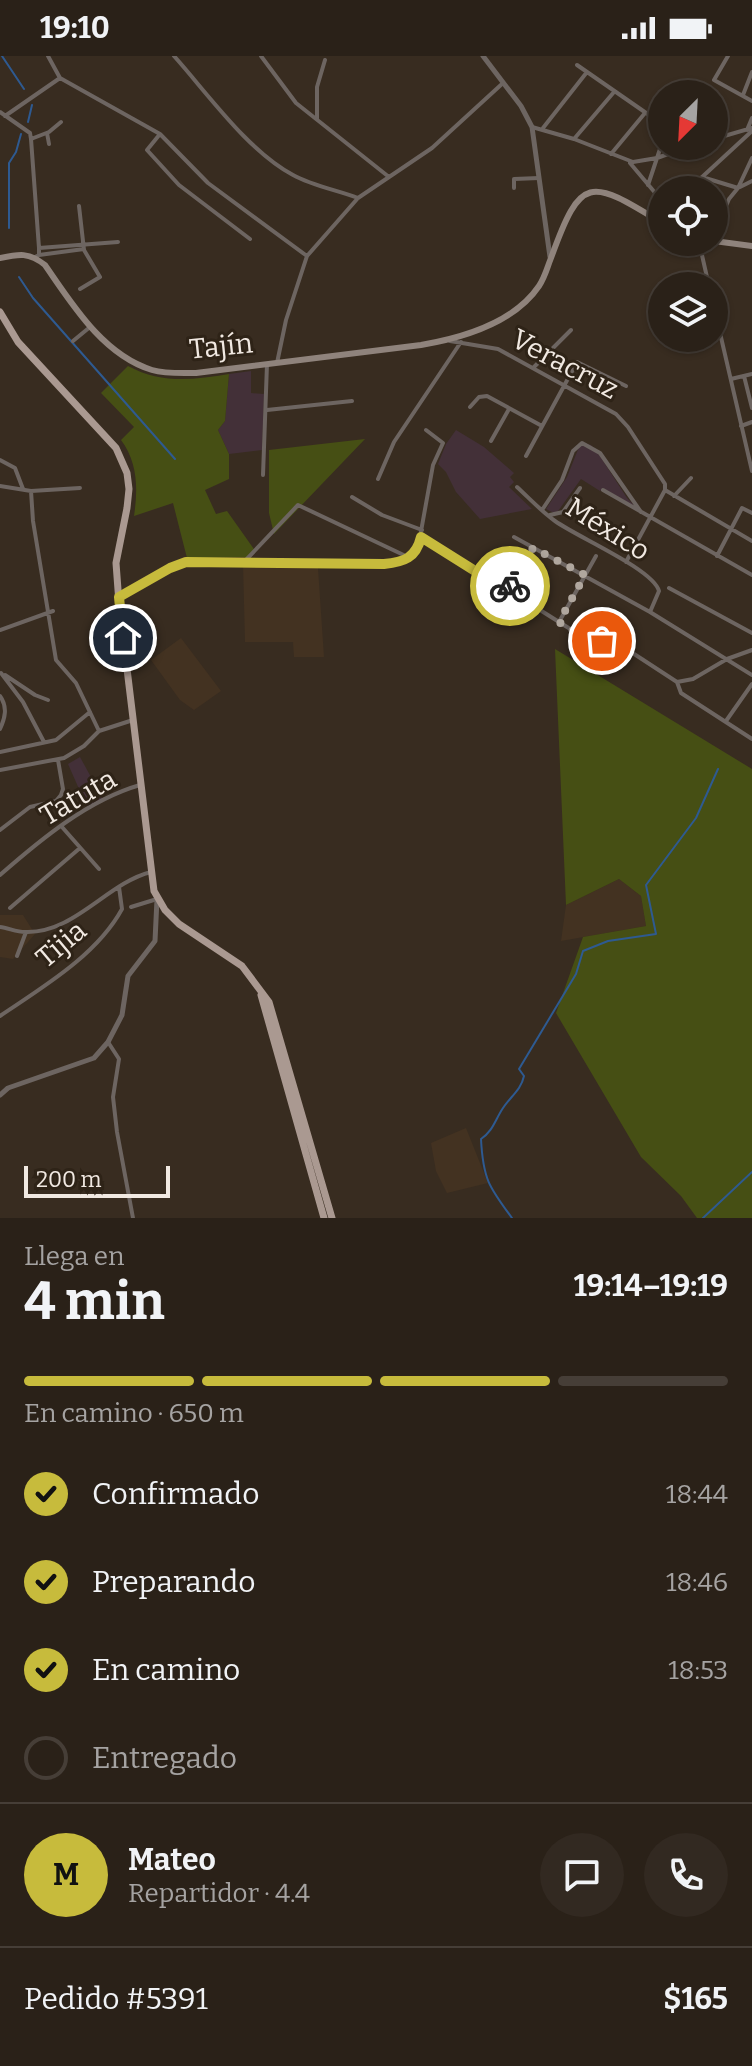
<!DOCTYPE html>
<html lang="es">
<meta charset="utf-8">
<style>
body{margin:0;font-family:Bitter,serif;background:#322921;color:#f1f3f6;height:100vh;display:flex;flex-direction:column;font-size:30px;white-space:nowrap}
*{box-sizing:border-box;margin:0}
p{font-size:26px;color:#a5a3a2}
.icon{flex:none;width:44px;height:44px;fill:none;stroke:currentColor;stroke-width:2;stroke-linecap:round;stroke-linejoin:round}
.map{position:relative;height:1162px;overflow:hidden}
.panel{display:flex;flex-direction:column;background:#2a2118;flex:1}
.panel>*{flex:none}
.needle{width:52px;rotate:204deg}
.buttons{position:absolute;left:648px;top:24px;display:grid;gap:16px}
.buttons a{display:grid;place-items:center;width:80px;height:80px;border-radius:50%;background:#2a2118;box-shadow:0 2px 6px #0004,0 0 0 2px #463e37;font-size:40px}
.scale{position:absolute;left:24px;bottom:20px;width:146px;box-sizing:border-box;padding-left:8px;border:4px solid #f1e9e2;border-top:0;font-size:22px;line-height:28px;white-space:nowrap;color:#f1e9e2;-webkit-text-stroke:6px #2e2317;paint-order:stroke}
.pin{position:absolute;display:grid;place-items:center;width:68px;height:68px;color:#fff;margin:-34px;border:4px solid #fff;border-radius:50%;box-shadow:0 2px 8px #0007}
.courier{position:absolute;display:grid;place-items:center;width:80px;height:80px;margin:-40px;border:6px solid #c7bb3c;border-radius:50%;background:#fff;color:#222;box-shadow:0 2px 10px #0007}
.headline em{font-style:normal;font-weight:700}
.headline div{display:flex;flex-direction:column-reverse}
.headline{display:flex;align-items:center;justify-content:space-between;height:136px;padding:0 24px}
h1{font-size:52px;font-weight:700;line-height:60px}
.bar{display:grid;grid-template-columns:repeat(4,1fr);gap:12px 8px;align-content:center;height:96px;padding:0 24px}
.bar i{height:10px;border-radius:6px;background:#463e37}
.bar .on{background:#c7bb3c}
.bar p{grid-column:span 4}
.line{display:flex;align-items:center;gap:20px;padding:0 24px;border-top:2px solid #463e37}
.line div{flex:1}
.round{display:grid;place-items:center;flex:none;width:84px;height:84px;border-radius:42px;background:#322921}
ol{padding:0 24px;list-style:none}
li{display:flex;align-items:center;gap:24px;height:88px}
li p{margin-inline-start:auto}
li .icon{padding:8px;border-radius:50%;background:#c7bb3c;color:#111;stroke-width:4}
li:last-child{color:#a5a3a2}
li i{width:44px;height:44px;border:4px solid #463e37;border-radius:50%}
.status{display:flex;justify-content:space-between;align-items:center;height:56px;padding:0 40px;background:#2a2118;direction:ltr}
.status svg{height:22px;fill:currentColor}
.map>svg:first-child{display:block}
.built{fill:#433221}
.education{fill:#433038}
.green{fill:#464f14}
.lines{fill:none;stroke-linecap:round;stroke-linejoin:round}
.stream{stroke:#2e5a91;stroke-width:2}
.minor{stroke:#6d6561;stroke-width:4}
.tertiary{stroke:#6d6561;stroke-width:5}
.secondary{stroke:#8f837c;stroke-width:6}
.primary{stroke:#aa9991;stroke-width:7}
.done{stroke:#b0a79e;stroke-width:8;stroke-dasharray:0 14.4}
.route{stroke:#c7bb3c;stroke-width:10}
.labels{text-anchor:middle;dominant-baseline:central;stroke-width:6;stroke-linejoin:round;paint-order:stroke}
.street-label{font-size:28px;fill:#f1e9e2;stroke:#2e2317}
</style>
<div class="status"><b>19:10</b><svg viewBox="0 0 49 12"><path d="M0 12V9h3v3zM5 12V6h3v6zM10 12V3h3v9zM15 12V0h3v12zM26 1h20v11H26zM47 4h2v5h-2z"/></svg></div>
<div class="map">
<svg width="752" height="1162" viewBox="0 0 752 1162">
<rect width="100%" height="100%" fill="#382c20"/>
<!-- built -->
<path class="built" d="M243 508 318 512 324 601H294L293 586H245Z
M181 582 221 635 194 654 180 644 151 604Z
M619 823 641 840 646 870 561 885 566 849Z
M0 859H23L35 878 13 903 0 901Z
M466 1072 488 1127 447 1137 436 1115 431 1087Z"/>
<!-- education -->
<path class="education" d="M251 315V337L264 338 262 394 229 398 218 374 225 365 229 318Z
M456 374 484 391 514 417 510 421 514 426 509 431 532 453 480 463 456 436 446 416 438 408 446 388Z
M581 386 591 389 598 397 627 442 637 452 603 432 600 435 581 423 556 458 546 453 567 421Z
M80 701 103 743 87 751 68 708Z"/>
<!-- green -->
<path class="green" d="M128 310C161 328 193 324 229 318L225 365 218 374 229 398V423L205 434 216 458 227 455 256 496 250 501 187 502 173 447 134 460C138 433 138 407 121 384L134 371 101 337Z
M365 383 274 478 269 457V394Z
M555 593 752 713V1162H697L681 1140 641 1101 556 957 583 881 646 870 641 840 619 823 566 849Z"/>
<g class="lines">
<!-- stream -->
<path class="stream" d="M2 0 24 33
M28 66 32 49
M9 172V107L16 96 21 78
M19 221 33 242 175 403
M512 1162C489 1131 483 1123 481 1083 493 1075 495 1064 503 1052 511 1040 521 1034 524 1020L519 1013 576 918 583 895 608 885 656 878 646 829 696 762 718 713
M703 1162 752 1116"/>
<!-- minor -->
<path class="minor" d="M48 0 60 22 160 78 208 127 307 200
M174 0C208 38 248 95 293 119 313 130 337 134 358 142
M261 0 296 47 389 121
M728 0 714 24 752 45
M577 9 662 68
M743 39 752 16
M0 56 30 77 31 83 39 192V199L35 201
M5 60 60 22
M714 60 721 81
M317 63V31L325 4
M532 71 574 83 633 106 657 102 690 90
M543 72 587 16
M747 74 752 62
M47 77 49 88
M160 78 147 94 179 129 250 183
M31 83 49 76 61 66
M574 83 614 36
M714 83 752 72
M611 98 645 57
M630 107 662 145
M702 121 738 132
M648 129 662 87
M740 131 752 125
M514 132V123L539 122
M688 134 752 75
M79 150 84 194 100 221 80 233
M714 162H721L729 143 738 132 752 102
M699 186 709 230
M39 192 118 186
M39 199 84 193
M714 251 752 415
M73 285 90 271
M450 285 498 293 616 358 628 371 665 428V434L752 485
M277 307 286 264 307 200 358 142 432 92 503 27
M534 311 571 274
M744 320 752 352
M731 323 752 318
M470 351 479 341 487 340 542 370
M267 354 352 345
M741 370 752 366
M491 385 509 353
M526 400 577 306 626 330
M0 404 15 412 23 433
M263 419 267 308
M378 423 394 386 461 286
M0 430 31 435 80 432
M517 431C529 442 541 455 555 465 577 481 653 513 659 535L650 556
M603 434 752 519
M31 435 33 465 56 604 76 627 99 675
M674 440 691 422
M352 441 382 459 422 474
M542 454 562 424 573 395 582 387 600 397 641 456
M550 459 563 456 580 432
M421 481 507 535 533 492
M514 481 650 556 752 619
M717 500 742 452 752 457
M244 506 298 449 410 502
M626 506 665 434
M669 532 752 577
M119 541 170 512 186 506 384 508C400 506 408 505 418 492L433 409 443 387 426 374
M532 549 575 576 628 594 677 626 681 637 752 683
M603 557 613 574 620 577 628 594
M559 566 596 500
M0 574 53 555
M602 585 609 575 613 574
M1 617 23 646 44 686
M5 619 35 639 48 644
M677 626 693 623 727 603 752 594
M0 640C8 651 5 662 0 673
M726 665 752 628
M0 696 56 684 90 656
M0 714 64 702 84 690 99 675 133 664
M62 771 99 813
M0 774 30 751 56 745 61 739 63 733 58 704
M0 819C40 784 88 744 140 729
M131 851 157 843
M10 852 80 792
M0 871C8 872 17 876 25 876 74 878 107 827 151 816
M17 900 26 876
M0 960C43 931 97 899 122 853L119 831
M108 986 119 1003 113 1041 117 1076 133 1162"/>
<!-- tertiary -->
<path class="tertiary" d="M483 0 521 50 532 71 550 201
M0 1039 8 1032 94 1002 108 986 122 959 128 920 155 885 157 843"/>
<!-- secondary -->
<path class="secondary" d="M714 185 752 190
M0 202C19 198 29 196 45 209 72 248 103 299 152 314 166 318 181 317 196 317L421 289C462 282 514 267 539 230 545 221 547 212 551 202 581 119 589 122 662 167"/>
<!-- primary -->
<path class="primary" d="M0 256 18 286 116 392 127 417 129 433 127 452 116 507 119 547 154 835 165 854 179 868 242 910 269 946 332 1162
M261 939 324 1162"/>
</g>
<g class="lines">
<!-- done -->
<path class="done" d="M510 530 533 492 585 519 559 566 575 576 602 585"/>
<!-- route -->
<path class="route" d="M123 582 119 541 170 512 186 506 384 508C404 506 416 502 421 481L507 535 510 530"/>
</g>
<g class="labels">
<!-- street labels -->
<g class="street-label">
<text transform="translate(221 290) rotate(-6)">Tajín</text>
<text transform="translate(565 308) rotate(28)">Veracruz</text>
<text transform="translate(608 473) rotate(32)">México</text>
<text transform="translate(78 741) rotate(-30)">Tatuta</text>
<text transform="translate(61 888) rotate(-40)">Tijia</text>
</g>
</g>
</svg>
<div class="buttons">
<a><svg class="needle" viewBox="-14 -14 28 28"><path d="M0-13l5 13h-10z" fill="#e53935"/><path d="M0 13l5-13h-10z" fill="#a5a3a2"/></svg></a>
<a><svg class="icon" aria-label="locate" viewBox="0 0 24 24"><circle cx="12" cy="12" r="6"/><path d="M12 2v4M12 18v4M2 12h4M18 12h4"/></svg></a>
<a><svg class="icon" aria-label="layers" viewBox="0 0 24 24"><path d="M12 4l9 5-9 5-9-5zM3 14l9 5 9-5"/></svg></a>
</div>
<div class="scale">200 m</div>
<div class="pin" style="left:602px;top:585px;background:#ea580c"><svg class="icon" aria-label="bag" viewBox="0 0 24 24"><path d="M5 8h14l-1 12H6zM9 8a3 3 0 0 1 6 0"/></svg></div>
<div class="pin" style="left:123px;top:582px;background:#1f2937"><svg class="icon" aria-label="home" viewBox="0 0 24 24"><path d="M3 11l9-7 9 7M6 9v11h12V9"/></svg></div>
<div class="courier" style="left:510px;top:530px"><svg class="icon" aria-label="bike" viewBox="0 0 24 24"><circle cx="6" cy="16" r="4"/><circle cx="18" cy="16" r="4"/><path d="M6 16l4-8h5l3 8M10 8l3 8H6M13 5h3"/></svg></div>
</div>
<section class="panel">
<div class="headline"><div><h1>4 min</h1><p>Llega en</p></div><em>19:14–19:19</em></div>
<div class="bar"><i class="on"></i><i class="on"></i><i class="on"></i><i></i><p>En camino · 650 m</p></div>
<ol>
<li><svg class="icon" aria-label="check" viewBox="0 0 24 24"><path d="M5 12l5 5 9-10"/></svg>Confirmado<p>18:44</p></li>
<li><svg class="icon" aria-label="check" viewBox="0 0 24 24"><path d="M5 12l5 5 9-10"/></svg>Preparando<p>18:46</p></li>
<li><svg class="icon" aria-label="check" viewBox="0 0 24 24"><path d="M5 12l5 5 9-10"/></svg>En camino<p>18:53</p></li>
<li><i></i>Entregado</li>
</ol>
<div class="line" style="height:144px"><b class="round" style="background:#c7bb3c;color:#111">M</b><div><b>Mateo</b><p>Repartidor · 4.4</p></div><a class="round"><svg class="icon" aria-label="chat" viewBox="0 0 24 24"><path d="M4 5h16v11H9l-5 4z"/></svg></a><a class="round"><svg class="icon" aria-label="phone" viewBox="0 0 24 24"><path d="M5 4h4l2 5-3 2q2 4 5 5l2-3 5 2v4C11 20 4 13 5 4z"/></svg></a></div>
<div class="line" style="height:104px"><div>Pedido #5391</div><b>$165</b></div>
</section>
